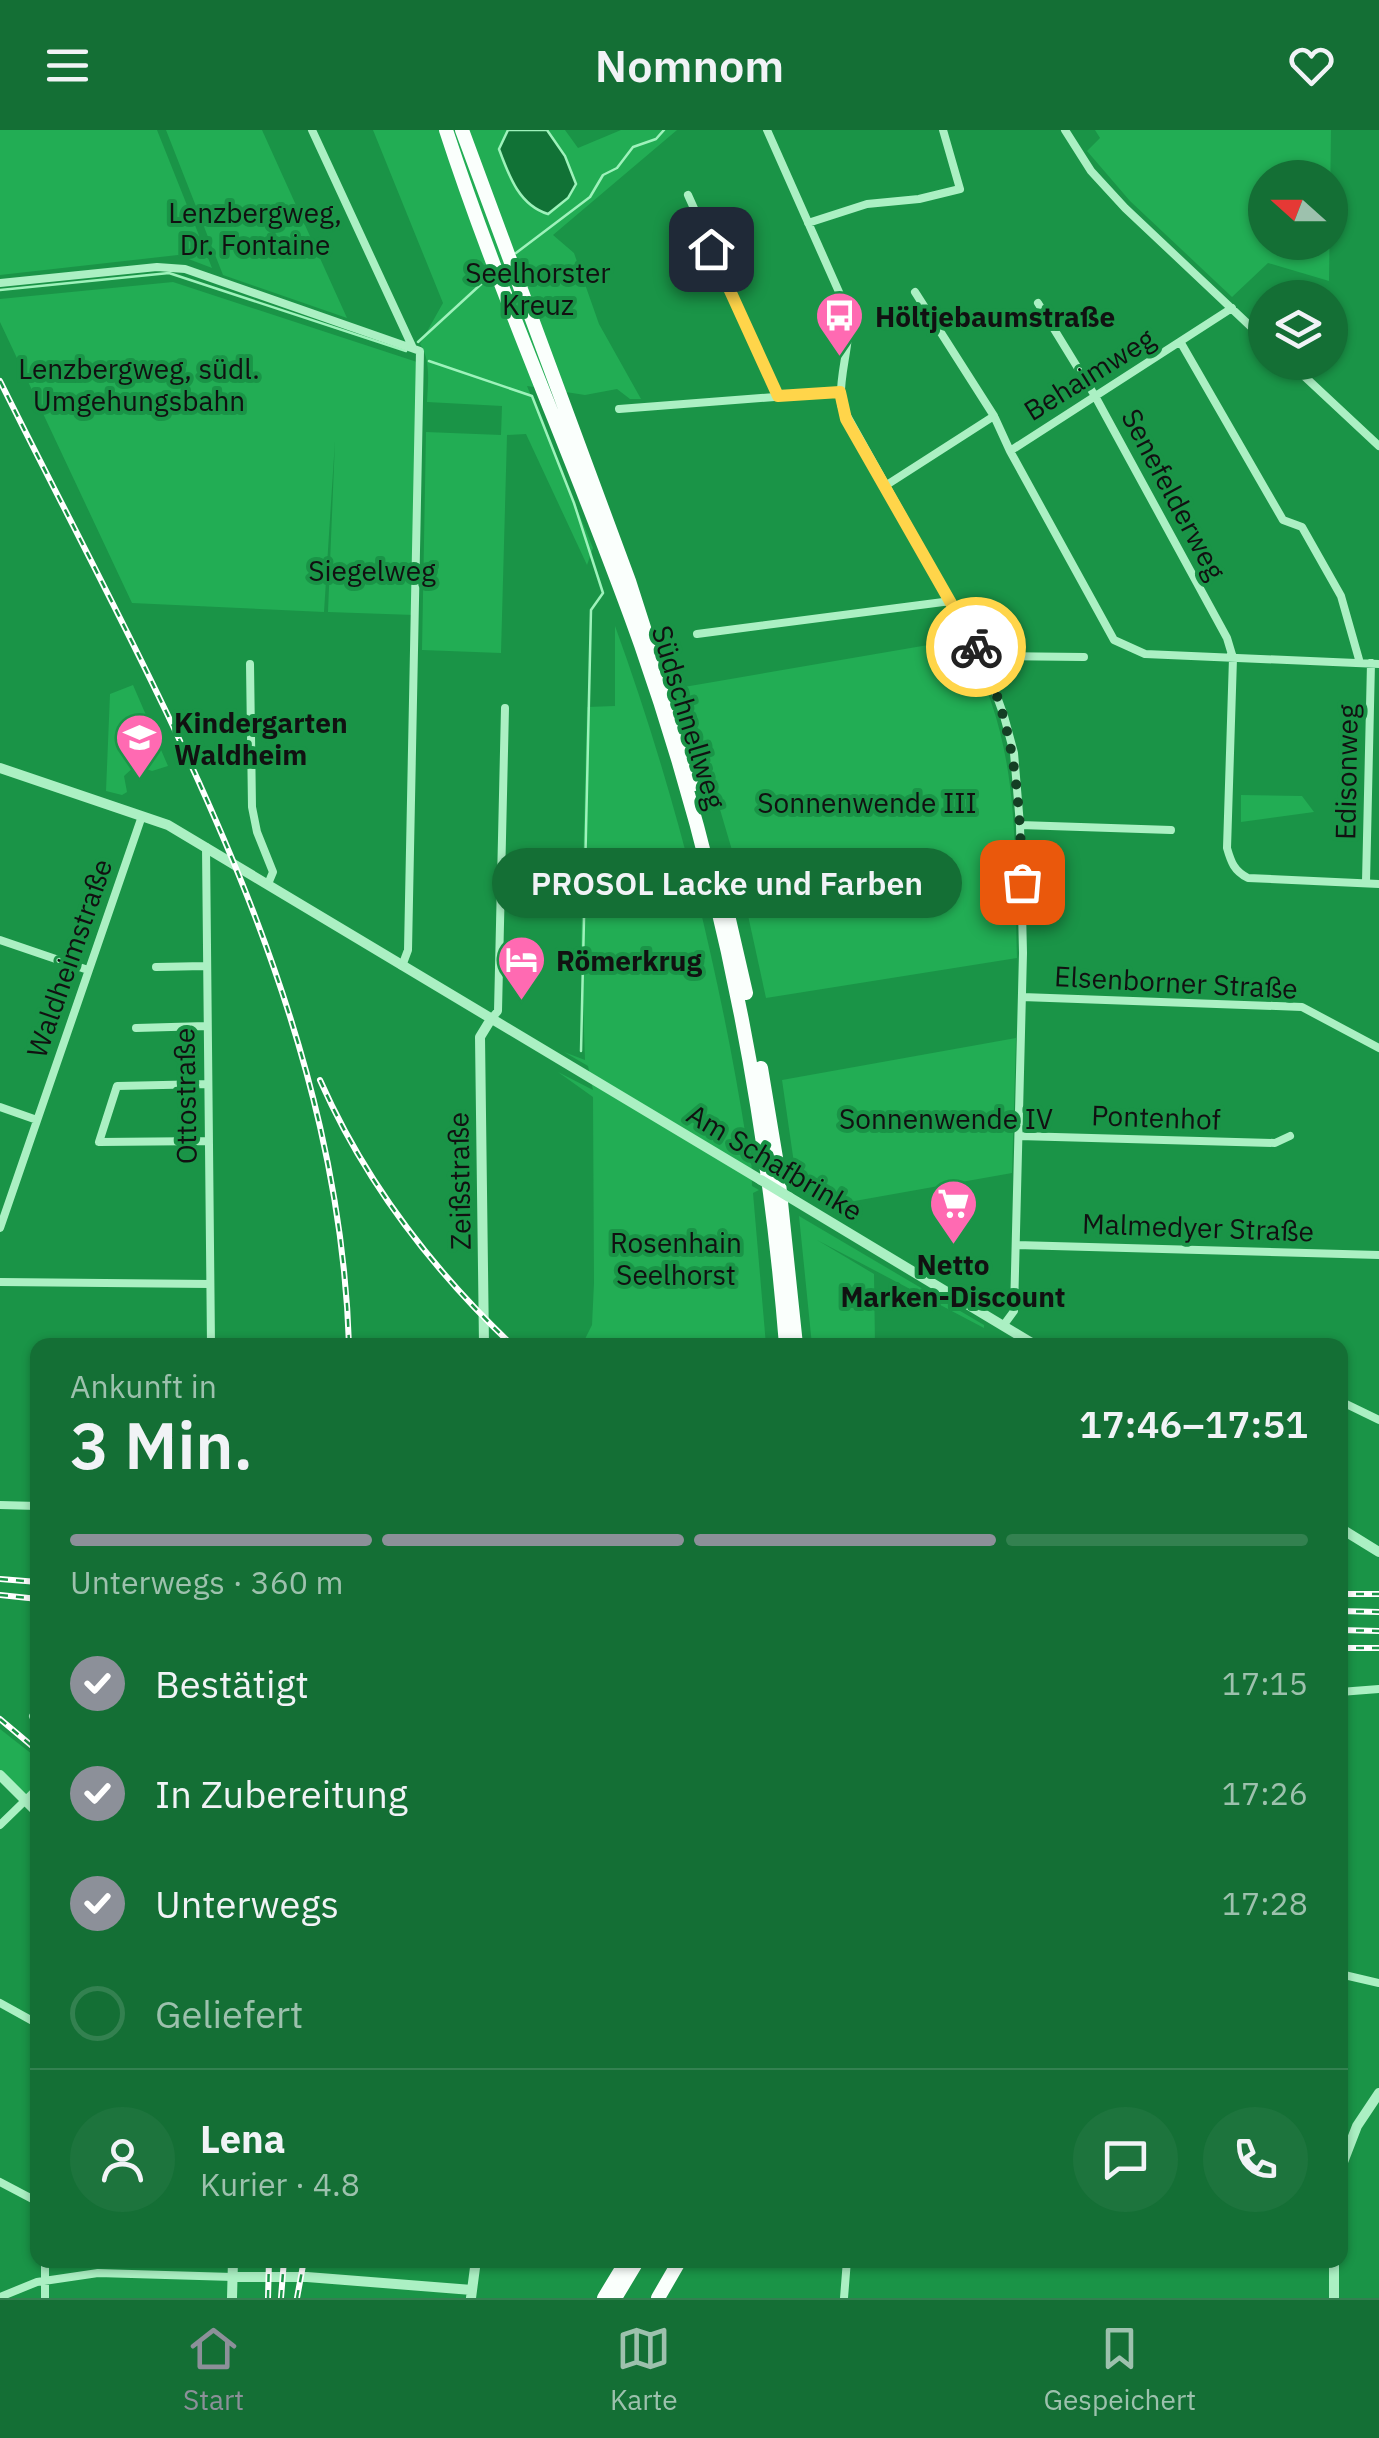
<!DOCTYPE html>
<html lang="de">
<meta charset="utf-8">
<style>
body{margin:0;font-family:"IBM Plex Sans",sans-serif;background:#1d743d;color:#f1f3f6;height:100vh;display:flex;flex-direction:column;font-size:38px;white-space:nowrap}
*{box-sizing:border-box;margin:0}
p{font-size:32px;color:#9dc1ad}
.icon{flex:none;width:55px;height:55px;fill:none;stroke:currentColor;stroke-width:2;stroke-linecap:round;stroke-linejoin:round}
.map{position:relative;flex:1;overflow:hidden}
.details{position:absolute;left:30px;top:1208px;width:1318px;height:930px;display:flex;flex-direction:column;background:#146f35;border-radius:20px;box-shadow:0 2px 8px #0004}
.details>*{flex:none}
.needle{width:65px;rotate:291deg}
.buttons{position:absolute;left:1248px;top:30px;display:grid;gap:20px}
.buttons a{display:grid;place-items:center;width:100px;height:100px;border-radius:50%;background:#146f35;box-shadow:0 2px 8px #0004;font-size:50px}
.pin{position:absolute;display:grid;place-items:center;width:85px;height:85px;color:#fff;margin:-42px;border-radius:20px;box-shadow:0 5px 15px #0006}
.courier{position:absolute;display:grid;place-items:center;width:100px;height:100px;margin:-50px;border:8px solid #ffd54a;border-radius:50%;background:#fff;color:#222;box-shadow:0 2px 12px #0007}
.bubble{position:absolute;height:70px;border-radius:35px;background:#146f35;box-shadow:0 2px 8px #0004;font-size:32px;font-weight:600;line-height:70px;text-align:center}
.head em{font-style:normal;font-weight:600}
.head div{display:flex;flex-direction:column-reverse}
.head{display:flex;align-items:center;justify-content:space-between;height:170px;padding:0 40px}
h1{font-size:65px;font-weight:600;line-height:75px}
.bar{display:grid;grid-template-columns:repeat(4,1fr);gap:15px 10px;align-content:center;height:120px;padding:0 40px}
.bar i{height:12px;border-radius:8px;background:#338150}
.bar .on{background:#8c9099}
.bar p{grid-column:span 4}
.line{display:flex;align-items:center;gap:25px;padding:0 40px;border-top:2px solid #338150}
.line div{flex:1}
.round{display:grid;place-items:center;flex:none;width:105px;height:105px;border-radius:52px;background:#1d743d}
ol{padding:0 40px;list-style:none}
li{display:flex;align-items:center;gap:30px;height:110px}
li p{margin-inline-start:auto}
li .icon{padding:10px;border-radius:50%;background:#8c9099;color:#fff;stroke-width:4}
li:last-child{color:#9dc1ad}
li i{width:55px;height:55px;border:5px solid #338150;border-radius:50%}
header{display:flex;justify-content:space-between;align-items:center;height:130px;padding:0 40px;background:#146f35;font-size:45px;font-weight:600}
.dock{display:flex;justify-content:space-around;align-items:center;height:140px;border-top:2px solid #338150;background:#146f35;font-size:28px;color:#9dc1ad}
.dock a{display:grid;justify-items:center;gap:5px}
.dock .on{color:#8c9099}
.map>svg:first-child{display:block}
.green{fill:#22ad54;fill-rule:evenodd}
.water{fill:#117236;stroke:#9ef2bb;stroke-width:2.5}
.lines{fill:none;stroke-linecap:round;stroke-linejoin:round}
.stream{stroke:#9ef2bb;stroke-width:2.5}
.minor{stroke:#abf0c3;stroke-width:8}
.tertiary{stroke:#abf0c3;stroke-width:10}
.trunk{stroke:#fafffc;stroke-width:14}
.rail-casing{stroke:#fff;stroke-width:6}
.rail{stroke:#1a9447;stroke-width:2.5;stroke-dasharray:8;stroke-linecap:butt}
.tertiary-bridge{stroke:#abf0c3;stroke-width:10}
.done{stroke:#143f24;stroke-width:10;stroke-dasharray:0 18}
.route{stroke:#ffd54a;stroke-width:12}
.labels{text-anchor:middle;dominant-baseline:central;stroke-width:8;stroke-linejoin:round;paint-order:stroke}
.park-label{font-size:28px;fill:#111;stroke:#1a9447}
.poi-label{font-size:28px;font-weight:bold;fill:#111;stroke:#1a9447;text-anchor:start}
.street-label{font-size:28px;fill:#111;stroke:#1a9447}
</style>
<header><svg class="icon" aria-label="menu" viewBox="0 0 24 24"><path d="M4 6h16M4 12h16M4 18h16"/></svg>Nomnom<svg class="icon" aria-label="heart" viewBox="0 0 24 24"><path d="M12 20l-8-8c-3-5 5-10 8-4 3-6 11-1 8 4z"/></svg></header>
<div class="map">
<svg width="1379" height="2168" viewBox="0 0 1379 2168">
<rect width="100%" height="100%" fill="#1a9447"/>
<!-- green -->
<path class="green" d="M0 0H157L212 138 178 125 0 145Z
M166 0H262L347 188 223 145Z
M373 0H565L578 18 621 0H677L553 105 574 123 599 194 641 269H630L617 259 585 265 527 256 593 418 587 435 526 304 507 305 501 523 422 520 426 302 501 305 502 276 427 272C428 252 431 230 420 214L443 173Z
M1095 0H1331L1329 151 1268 133 1232 167 1130 71 1087 21 1100 8ZM1265 48H1330V112H1265Z
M173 152 417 232 414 485 328 482 335 311 324 482 132 473 0 192V169Z
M615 496C676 664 719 837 747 1014L751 1016 752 1056 759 1060 753 1063 766 1215H582L592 1195 594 1153 593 967 558 942 593 960 588 936 564 922 585 930 581 816 587 577 615 576Z
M963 509C1022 614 1014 712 1017 828L766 868 739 744 684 557Z
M133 555 168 636 152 641 136 635 124 646 127 662 122 665 106 661 110 564Z
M1241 665 1302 666 1314 682 1241 692Z
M1016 908 1012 1043 832 1075 798 1061 782 950Z
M799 1086 984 1195V1198L817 1110 874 1144 875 1215H812Z
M0 1599 37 1628V1683L0 1645Z"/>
<!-- water -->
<path class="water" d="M508 0H547L565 26 576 54 568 68 548 84C519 75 509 46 499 19Z"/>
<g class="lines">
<!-- stream -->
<path class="stream" d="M516 123 590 67 603 45 617 38 633 17 656 9 664 0
M0 160 169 143 406 221
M418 212 491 145
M429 231 532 266 574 373 603 463 591 480 581 921"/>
<!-- minor -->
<path class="minor" d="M312 0 412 216
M767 0 847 180C853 212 838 243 841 275L984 531 1004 586 1014 623 1020 695 1023 823 1014 1181 1003 1196
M1065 0 1091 41 1125 78 1265 210
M688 65 778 266
M808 93 867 74 919 69 960 59 943 0
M0 153 157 137 185 139 420 221 409 770 408 820 402 836
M915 162 994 286
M1038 173 1095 266 1227 508 1233 528 1227 718C1231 732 1234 741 1248 748L1379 754
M1181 213 1283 390 1302 397 1341 466 1360 533
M1289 232 1379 316
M619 279 839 262
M1010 321 1114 510 1145 524 1379 534
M885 356 994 286 1010 321 1232 178
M697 504 951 471
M984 531 1001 526 1084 527
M250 534 252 677 257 702 273 742 268 754
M1020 695 1171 700
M206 717 211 1215
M1366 752 1371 533
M0 810 88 840
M156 837 205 836
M1022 867 1302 877 1379 918
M491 889 498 881 505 578
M136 898 206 896
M208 954 117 956 99 1012 209 1011
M0 977 37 990
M1019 1006 1275 1013 1290 1006
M0 1098 142 686
M1016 1115 1379 1125
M0 1152 210 1154
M1340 1271 1379 1290
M0 1375 38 1376
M1340 1562 1379 1559
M33 1586 38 1588
M0 1695 38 1658
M1340 1844 1379 1853
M0 1873 38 1894
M0 2052 38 2072
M0 2167 37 2152 98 2143 233 2147
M45 2168V2130
M844 2168 847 2130"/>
<!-- tertiary -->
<path class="tertiary" d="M0 638 168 695 761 1050
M789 1067 1035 1215
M484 1215 480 907 491 889
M1340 1398 1379 1422
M0 1645 38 1683
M1340 2040 1357 1996 1379 1963
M1334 2130V2168
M233 2147H307L472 2160
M232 2168 233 2130
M471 2168 476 2130"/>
<!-- trunk -->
<path class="trunk" d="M446 0C503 175 580 342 641 515 720 741 767 977 786 1215
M462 0 629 451 694 654
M716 733 746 863
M761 938 777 1034 796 1215
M604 2168 627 2130
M615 2168 638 2130
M658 2168 680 2130"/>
<defs>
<path id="rail" d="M0 251C151 556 338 866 349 1215
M320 950C365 1052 432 1139 512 1215
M0 1449 38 1452
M1340 1464H1379
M0 1465 38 1469
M1340 1481 1379 1482
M1340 1500 1379 1501
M1340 1518H1379
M0 1589 38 1621
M268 2168 269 2130
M281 2168 284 2130
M297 2168 304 2130"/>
</defs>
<!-- rail casing -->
<use href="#rail" class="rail-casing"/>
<!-- rail -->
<use href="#rail" class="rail"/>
<!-- tertiary-bridge -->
<path class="tertiary-bridge" d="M761 1050 789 1067"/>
</g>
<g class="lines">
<!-- done -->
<path class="done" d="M976 517C1015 591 1020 669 1022 752"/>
<!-- route -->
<path class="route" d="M711 119 778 266 840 262 846 289 976 517"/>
</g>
<!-- icons -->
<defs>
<symbol id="bus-pin" viewBox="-11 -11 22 30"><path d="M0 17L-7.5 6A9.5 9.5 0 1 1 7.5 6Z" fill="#ff6ab2" stroke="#1a9447"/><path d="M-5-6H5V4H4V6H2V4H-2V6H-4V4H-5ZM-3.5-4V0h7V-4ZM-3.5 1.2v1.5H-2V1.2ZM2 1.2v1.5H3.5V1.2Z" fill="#fff"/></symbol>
<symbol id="school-pin" viewBox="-11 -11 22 30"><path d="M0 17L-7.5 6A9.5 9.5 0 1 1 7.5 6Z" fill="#ff6ab2" stroke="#1a9447"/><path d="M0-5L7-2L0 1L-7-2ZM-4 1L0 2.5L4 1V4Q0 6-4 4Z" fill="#fff"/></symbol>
<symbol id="hotel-pin" viewBox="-11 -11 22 30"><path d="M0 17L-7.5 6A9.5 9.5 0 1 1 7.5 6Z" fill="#ff6ab2" stroke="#1a9447"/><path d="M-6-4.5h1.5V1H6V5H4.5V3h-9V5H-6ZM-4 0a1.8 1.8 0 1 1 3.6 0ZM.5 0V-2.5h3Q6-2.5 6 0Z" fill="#fff"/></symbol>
<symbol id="supermarket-pin" viewBox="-11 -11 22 30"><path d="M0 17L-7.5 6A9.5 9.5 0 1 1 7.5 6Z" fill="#ff6ab2" stroke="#1a9447"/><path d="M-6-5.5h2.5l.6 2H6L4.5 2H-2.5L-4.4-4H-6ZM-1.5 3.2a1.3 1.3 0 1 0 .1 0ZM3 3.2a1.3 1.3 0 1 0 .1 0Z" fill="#fff"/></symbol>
</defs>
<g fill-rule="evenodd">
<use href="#bus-pin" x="812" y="158" width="55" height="75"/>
<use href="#school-pin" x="112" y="580" width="55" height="75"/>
<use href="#hotel-pin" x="494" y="802" width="55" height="75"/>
<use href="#supermarket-pin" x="926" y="1046" width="55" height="75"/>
</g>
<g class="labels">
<!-- park labels -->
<g class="park-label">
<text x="255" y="82">Lenzbergweg,<tspan x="255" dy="32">Dr. Fontaine</tspan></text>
<text x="538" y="142">Seelhorster<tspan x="538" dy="32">Kreuz</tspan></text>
<text x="139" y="238">Lenzbergweg, südl.<tspan x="139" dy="32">Umgehungsbahn</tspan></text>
<text x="372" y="440">Siegelweg</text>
<text x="867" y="672">Sonnenwende III</text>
<text x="946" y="988">Sonnenwende IV</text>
<text x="676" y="1112">Rosenhain<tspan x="676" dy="32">Seelhorst</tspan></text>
</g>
<!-- poi labels -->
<g class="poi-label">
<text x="875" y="186">Höltjebaumstraße</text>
<text x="174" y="592">Kindergarten<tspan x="174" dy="32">Waldheim</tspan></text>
<text x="556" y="830">Römerkrug</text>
<text x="953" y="1134" text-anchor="middle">Netto<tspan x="953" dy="32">Marken-Discount</tspan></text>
</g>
<!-- street labels -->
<g class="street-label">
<text transform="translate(1089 244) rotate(-32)">Behaimweg</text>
<text transform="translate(1174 364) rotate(62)">Senefelderweg</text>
<text transform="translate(689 587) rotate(73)">Südschnellweg</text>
<text transform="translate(1346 642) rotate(-89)">Edisonweg</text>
<text transform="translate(69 828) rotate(-71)">Waldheimstraße</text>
<text transform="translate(1176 852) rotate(3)">Elsenborner Straße</text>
<text transform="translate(185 966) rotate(-91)">Ottostraße</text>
<text transform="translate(1156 987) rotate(2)">Pontenhof</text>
<text transform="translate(775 1032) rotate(31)">Am Schafbrinke</text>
<text transform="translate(459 1051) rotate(-91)">Zeißstraße</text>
<text transform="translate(1198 1097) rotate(2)">Malmedyer Straße</text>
</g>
</g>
</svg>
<div class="buttons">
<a><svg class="needle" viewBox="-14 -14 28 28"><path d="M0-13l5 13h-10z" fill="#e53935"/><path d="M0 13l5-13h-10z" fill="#9dc1ad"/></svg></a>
<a><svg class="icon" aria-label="layers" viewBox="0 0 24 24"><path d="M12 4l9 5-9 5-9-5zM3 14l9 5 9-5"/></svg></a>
</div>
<div class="pin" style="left:1022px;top:752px;background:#ea580c"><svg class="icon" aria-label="bag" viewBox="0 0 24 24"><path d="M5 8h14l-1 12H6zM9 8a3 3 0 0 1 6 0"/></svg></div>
<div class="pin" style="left:711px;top:119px;background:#1f2937"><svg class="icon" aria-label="home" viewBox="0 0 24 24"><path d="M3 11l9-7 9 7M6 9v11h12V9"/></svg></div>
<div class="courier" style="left:976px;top:517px"><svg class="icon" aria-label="bike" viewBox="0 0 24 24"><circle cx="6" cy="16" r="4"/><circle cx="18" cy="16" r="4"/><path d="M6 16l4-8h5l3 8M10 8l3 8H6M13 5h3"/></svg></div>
<div class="bubble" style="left:492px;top:718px;width:470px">PROSOL Lacke und Farben</div>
<section class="details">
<div class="head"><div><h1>3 Min.</h1><p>Ankunft in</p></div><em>17:46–17:51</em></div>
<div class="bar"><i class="on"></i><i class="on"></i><i class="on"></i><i></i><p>Unterwegs · 360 m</p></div>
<ol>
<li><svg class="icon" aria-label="check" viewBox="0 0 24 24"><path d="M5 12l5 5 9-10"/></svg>Bestätigt<p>17:15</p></li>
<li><svg class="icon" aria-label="check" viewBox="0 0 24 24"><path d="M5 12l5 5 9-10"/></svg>In Zubereitung<p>17:26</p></li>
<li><svg class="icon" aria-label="check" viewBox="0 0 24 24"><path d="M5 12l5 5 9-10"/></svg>Unterwegs<p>17:28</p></li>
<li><i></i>Geliefert</li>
</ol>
<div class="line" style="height:180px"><a class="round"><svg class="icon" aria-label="person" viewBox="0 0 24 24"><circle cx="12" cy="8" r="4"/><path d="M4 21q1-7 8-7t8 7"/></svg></a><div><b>Lena</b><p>Kurier · 4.8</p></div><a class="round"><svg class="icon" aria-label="chat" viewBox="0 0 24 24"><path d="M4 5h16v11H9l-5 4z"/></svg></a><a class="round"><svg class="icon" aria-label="phone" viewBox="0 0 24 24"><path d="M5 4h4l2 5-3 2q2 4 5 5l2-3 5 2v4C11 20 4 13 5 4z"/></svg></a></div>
</section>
</div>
<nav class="dock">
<a class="on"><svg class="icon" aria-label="home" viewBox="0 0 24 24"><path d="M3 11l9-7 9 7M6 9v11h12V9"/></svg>Start</a>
<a><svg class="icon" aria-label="map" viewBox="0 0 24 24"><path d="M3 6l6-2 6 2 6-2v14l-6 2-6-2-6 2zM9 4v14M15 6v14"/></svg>Karte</a>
<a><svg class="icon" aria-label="saved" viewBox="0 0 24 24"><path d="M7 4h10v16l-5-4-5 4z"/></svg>Gespeichert</a>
</nav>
